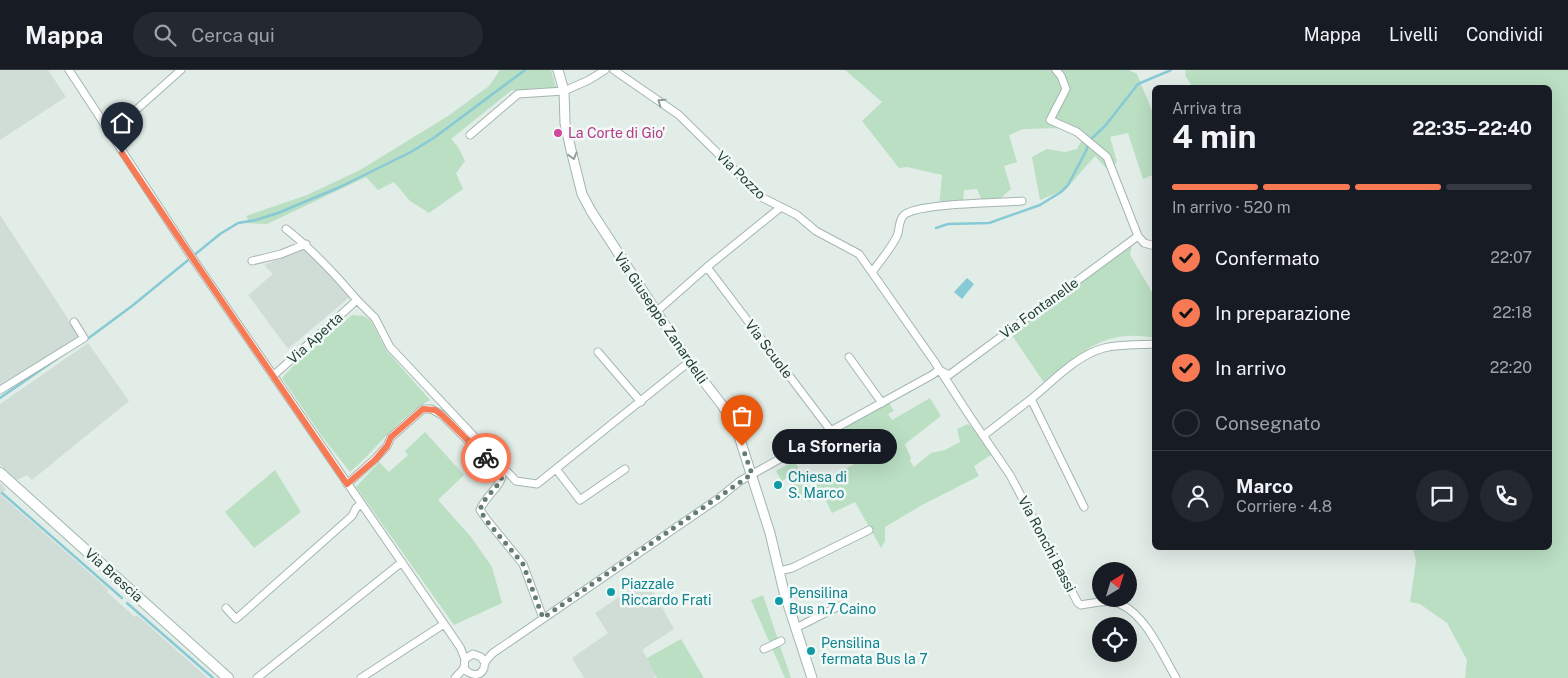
<!DOCTYPE html>
<html lang="it">
<meta charset="utf-8">
<style>
body{margin:0;font-family:"Public Sans",sans-serif;background:#242831;color:#f1f3f6;height:100vh;display:flex;flex-direction:column;font-size:19px;white-space:nowrap}
*{box-sizing:border-box;margin:0}
p{font-size:16px;color:#9ea1a6}
.icon{flex:none;width:28px;height:28px;fill:none;stroke:currentColor;stroke-width:2;stroke-linecap:round;stroke-linejoin:round}
.map{position:relative;flex:1;overflow:hidden}
.sheet{position:absolute;left:1152px;top:15px;width:400px;height:465px;display:flex;flex-direction:column;background:#171b24;border-radius:8px;box-shadow:0 5px 20px #0002}
.sheet>*{flex:none}
.needle{width:32px;rotate:38deg}
.tools{position:absolute;left:1092px;top:492px;display:grid;gap:10px}
.tools a{display:grid;place-items:center;width:45px;height:45px;border-radius:50%;background:#171b24;box-shadow:0 5px 20px #0002;font-size:25px}
.pin{position:absolute;display:grid;place-items:center;width:42px;height:42px;color:#fff;margin:-51px -21px;border-radius:50% 50% 50% 0;rotate:-45deg;box-shadow:0 0 5px #0007}
.pin .icon{rotate:45deg}
.courier{position:absolute;display:grid;place-items:center;width:50px;height:50px;margin:-25px;border:4px solid #f87a55;border-radius:50%;background:#fff;color:#222;box-shadow:0 1px 6px #0007}
.bubble{position:absolute;height:35px;border-radius:18px;background:#171b24;box-shadow:0 5px 20px #0002;font-size:16px;font-weight:700;line-height:35px;text-align:center}
.headline em{font-style:normal;font-weight:700}
.headline div{display:flex;flex-direction:column-reverse}
.headline{display:flex;align-items:center;justify-content:space-between;height:85px;padding:0 20px}
h1{font-size:32px;font-weight:700;line-height:38px}
.bar{display:grid;grid-template-columns:repeat(4,1fr);gap:8px 5px;align-content:center;height:60px;padding:0 20px}
.bar i{height:6px;border-radius:4px;background:#363941}
.bar .selected{background:#f87a55}
.bar p{grid-column:span 4}
.line{display:flex;align-items:center;gap:12px;padding:0 20px;border-top:1px solid #363941}
.line div{flex:1}
.round{display:grid;place-items:center;flex:none;width:52px;height:52px;border-radius:26px;background:#242831}
ol{padding:0 20px;list-style:none}
li{display:flex;align-items:center;gap:15px;height:55px}
li p{margin-inline-start:auto}
li .icon{padding:5px;border-radius:50%;background:#f87a55;color:#111;stroke-width:4}
li:last-child{color:#9ea1a6}
li i{width:28px;height:28px;border:2px solid #363941;border-radius:50%}
header{display:flex;align-items:center;gap:30px;box-sizing:border-box;height:70px;padding:0 25px;background:#171b24;border-bottom:1px solid #363941}
header strong{font-size:24px}
nav{display:flex;gap:28px;margin-inline-start:auto;font-size:18px}
.search{width:350px;height:45px;background:#242831;display:flex;align-items:center;gap:12px;box-sizing:border-box;padding:0 18px;border-radius:28px;color:#9ea1a6;font-size:19px}
.map>svg:first-child{display:block}
.built{fill:#d0ddd7}
.green{fill:#badfc3}
.water{fill:#87cad5}
.lines{fill:none;stroke-linecap:round;stroke-linejoin:round}
.stream{stroke:#87cad5;stroke-width:2.5}
.minor-casing{stroke:#a4b5af;stroke-width:9}
.tertiary-casing{stroke:#a4b5af;stroke-width:11}
.secondary-casing{stroke:#a0b9b0;stroke-width:12}
.minor{stroke:#fff;stroke-width:7}
.tertiary{stroke:#fff;stroke-width:9}
.secondary{stroke:#fff;stroke-width:10}
.oneway{stroke:#909f9a}
.done{stroke:#657c74;stroke-width:5;stroke-dasharray:0 9}
.route{stroke:#f87a55;stroke-width:6}
.hotel-dot{fill:#d1479c;stroke:#f3f9f6;stroke-width:2}
.culture-dot{fill:#0f9aa8;stroke:#f3f9f6;stroke-width:2}
.labels{text-anchor:middle;dominant-baseline:central;stroke-width:5;stroke-linejoin:round;paint-order:stroke}
.hotel-label{font-size:14px;fill:#b23c85;stroke:#f3f9f6;text-anchor:start}
.street-label{font-size:14px;fill:#213f36;stroke:#f3f9f6}
.culture-label{font-size:14px;fill:#0d838f;stroke:#f3f9f6;text-anchor:start}
</style>
<header>
<strong>Mappa</strong>
<div class="search"><svg class="icon" aria-label="search" viewBox="0 0 24 24"><circle cx="10" cy="10" r="6"/><path d="M15 15l6 6"/></svg>Cerca qui</div>
<nav><a>Mappa</a><a>Livelli</a><a>Condividi</a></nav>
</header>
<div class="map">
<svg width="1568" height="608" viewBox="0 0 1568 608">
<rect width="100%" height="100%" fill="#e2ede8"/>
<!-- built -->
<path class="built" d="M0 0H48L66 27 0 70Z
M0 145 80 267 0 314Z
M306 178 351 226 288 279 248 225 273 204 264 195Z
M88 273 129 331 32 410 27 405 17 410 0 395V334Z
M0 413 6 419 1 425 109 520 107 522 135 547 137 545 208 608H0Z
M646 509 674 559 642 580 651 593 656 606 653 608H584L572 588 608 563 595 543Z"/>
<!-- green -->
<path class="green" d="M500 0H551L557 21 520 22 512 20 451 69 458 77 465 91 456 103 463 119 429 143 410 131 394 112 378 120 366 107 267 154 243 153 249 151 246 146 307 125 360 100 448 46 489 16Z
M845 0H1054L1059 6 1063 20 1049 45 1062 58 1023 59 1009 65 1017 92 1004 96 1011 119 995 133H983L977 119 964 120 963 132 939 138 942 105 907 97 899 98 862 51 882 32Z
M1059 0H1129L1137 4 1155 48V104L1143 109 1128 63 1110 67 1117 92 1114 95 1054 48 1068 23V19Z
M1186 0H1568V608H1465L1467 590 1447 553 1420 534 1410 532 1416 491 1413 478H1550V18H1193L1185 5Z
M1082 70 1106 89 1110 99 1108 100 1095 86 1066 119 1040 130 1032 87 1047 79 1065 82 1077 79Z
M1132 174 1130 185 1155 227V268C1104 258 1080 282 1045 314L1011 264Z
M352 245 364 246 371 251 386 280 430 330C397 348 378 378 350 402L321 365 282 308 301 288Z
M930 328 941 346 905 374 911 388 910 391 914 397 931 383 945 380 960 372 957 359 968 354 981 366 994 383 974 396 979 406 922 435 885 457V471L881 478 855 432 832 443 820 419 813 423 815 428 809 432 804 428 800 431 787 408 782 411 776 401 794 391 810 417 818 414 856 393 837 363 889 333 894 341 888 344 892 350Z
M425 362 464 405 438 430 471 467 492 497 502 533 454 555 356 417 379 392 389 402 408 385 405 381Z
M275 400 301 442 254 478 225 442Z
M763 525 791 608H785L751 530Z
M681 569 704 608H657L647 588Z"/>
<!-- water -->
<path class="water" d="M967 208 974 214 962 229 954 222Z"/>
<g class="lines">
<!-- stream -->
<path class="stream" d="M936 158 948 154 989 153 1040 135 1061 122 1068 115 1086 81 1090 70 1105 56 1138 14 1171 0
M86 270 132 236 220 164 238 153 256 150 278 143 340 117 411 82 435 67 525 0
M0 328 64 284
M2 423 122 528
M127 533 213 608"/>
<defs>
<path id="minor" d="M69 0 189 183 460 577 465 589
M614 0 679 45 763 128 797 145 816 161 859 184 934 291 969 345 1010 405 1078 533 1081 535C1093 533 1108 529 1120 534 1146 545 1162 584 1176 608
M1056 0 1061 6 1066 19 1050 50 1077 62 1107 87 1138 166
M109 64 181 0
M470 65 518 24 564 21 589 10 605 0
M286 159C313 180 335 204 357 230
M252 191 281 184 306 174
M707 197 831 361
M873 201C880 191 892 177 897 166 900 159 898 151 904 145 917 133 1000 133 1022 131
M656 242 707 197 781 137
M598 282 641 332
M849 287 882 333
M939 300 949 305 1138 166 1144 173 1155 176
M273 306 357 230 375 248 390 277 516 411 537 414 689 292
M0 320 84 268 74 252
M1031 329C1053 311 1077 285 1104 278 1120 274 1139 275 1155 274
M983 366 1031 329 1084 437
M556 399 580 430 625 399
M347 414 375 389 387 376 391 367 423 339H431L442 345 502 404C502 416 485 426 480 440L487 450 523 494 543 548
M779 501 792 498 869 460
M226 538 236 549 352 446 356 438 361 434
M796 558 839 536
M764 579 781 571
M485 593 481 587 473 584 465 589 464 598C469 605 480 608 484 598 484 596 484 595 485 593 486 590 490 586 493 583L719 428 740 411 932 305 939 300
M257 608 402 492
M361 608 444 554
M455 608 464 598"/>
<path id="tertiary" d="M558 0 564 21 565 53 571 80 582 124 591 141 689 292 722 335 737 360 770 463 784 522 812 608"/>
<path id="secondary" d="M0 403 228 608"/>
</defs>
<!-- minor casing -->
<use href="#minor" class="minor-casing"/>
<!-- tertiary casing -->
<use href="#tertiary" class="tertiary-casing"/>
<!-- secondary casing -->
<use href="#secondary" class="secondary-casing"/>
<!-- minor -->
<use href="#minor" class="minor"/>
<!-- tertiary -->
<use href="#tertiary" class="tertiary"/>
<!-- secondary -->
<use href="#secondary" class="secondary"/>
</g>
<!-- one-way arrows -->
<defs><path id="oneway-chevron" d="M-2-3.5L2.5 0L-2 3.5" fill="none" stroke-width="1.6" stroke-linecap="round" stroke-linejoin="round" transform="scale(1.25)"/></defs>
<g class="oneway">
<use href="#oneway-chevron" transform="translate(661 32) rotate(-145)"/>
<use href="#oneway-chevron" transform="translate(573 86) rotate(75)"/>
</g>
<g class="lines">
<!-- done -->
<path class="done" d="M486 388 502 404 501 411 483 432 480 440 486 450 523 494 543 548 752 404 742 376"/>
<!-- route -->
<path class="route" d="M122 83 189 183 347 414 375 390 387 376 391 367 423 339 435 340 442 345 486 388"/>
</g>
<!-- markers -->
<circle class="hotel-dot" cx="558" cy="63" r="5"/>
<g class="culture-dot">
<circle cx="778" cy="415" r="5"/>
<circle cx="611" cy="522" r="5"/>
<circle cx="779" cy="531" r="5"/>
<circle cx="811" cy="581" r="5"/>
</g>
<g class="labels">
<!-- hotel labels -->
<g class="hotel-label">
<text x="568" y="63">La Corte di Gio'</text>
</g>
<!-- street labels -->
<g class="street-label">
<text transform="translate(741 105) rotate(44)">Via Pozzo</text>
<text transform="translate(1039 238) rotate(-36)">Via Fontanelle</text>
<text transform="translate(661 248) rotate(56)">Via Giuseppe Zanardelli</text>
<text transform="translate(315 268) rotate(-42)">Via Aperta</text>
<text transform="translate(769 279) rotate(53)">Via Scuole</text>
<text transform="translate(1047 474) rotate(62)">Via Ronchi Bassi</text>
<text transform="translate(114 505) rotate(42)">Via Brescia</text>
</g>
<!-- culture labels -->
<g class="culture-label">
<text x="788" y="407">Chiesa di<tspan x="788" dy="16">S. Marco</tspan></text>
<text x="621" y="514">Piazzale<tspan x="621" dy="16">Riccardo Frati</tspan></text>
<text x="789" y="523">Pensilina<tspan x="789" dy="16">Bus n.7 Caino</tspan></text>
<text x="821" y="573">Pensilina<tspan x="821" dy="16">fermata Bus la 7</tspan></text>
</g>
</g>
</svg>
<div class="tools">
<a><svg class="needle" viewBox="-14 -14 28 28"><path d="M0-13l5 13h-10z" fill="#e53935"/><path d="M0 13l5-13h-10z" fill="#9ea1a6"/></svg></a>
<a><svg class="icon" aria-label="locate" viewBox="0 0 24 24"><circle cx="12" cy="12" r="6"/><path d="M12 2v4M12 18v4M2 12h4M18 12h4"/></svg></a>
</div>
<div class="pin" style="left:742px;top:376px;background:#ea580c"><svg class="icon" aria-label="bag" viewBox="0 0 24 24"><path d="M5 8h14l-1 12H6zM9 8a3 3 0 0 1 6 0"/></svg></div>
<div class="pin" style="left:122px;top:83px;background:#1f2937"><svg class="icon" aria-label="home" viewBox="0 0 24 24"><path d="M3 11l9-7 9 7M6 9v11h12V9"/></svg></div>
<div class="courier" style="left:486px;top:388px"><svg class="icon" aria-label="bike" viewBox="0 0 24 24"><circle cx="6" cy="16" r="4"/><circle cx="18" cy="16" r="4"/><path d="M6 16l4-8h5l3 8M10 8l3 8H6M13 5h3"/></svg></div>
<div class="bubble" style="left:772px;top:359px;width:125px">La Sforneria</div>
<section class="sheet">
<div class="headline"><div><h1>4 min</h1><p>Arriva tra</p></div><em>22:35–22:40</em></div>
<div class="bar"><i class="selected"></i><i class="selected"></i><i class="selected"></i><i></i><p>In arrivo · 520 m</p></div>
<ol>
<li><svg class="icon" aria-label="check" viewBox="0 0 24 24"><path d="M5 12l5 5 9-10"/></svg>Confermato<p>22:07</p></li>
<li><svg class="icon" aria-label="check" viewBox="0 0 24 24"><path d="M5 12l5 5 9-10"/></svg>In preparazione<p>22:18</p></li>
<li><svg class="icon" aria-label="check" viewBox="0 0 24 24"><path d="M5 12l5 5 9-10"/></svg>In arrivo<p>22:20</p></li>
<li><i></i>Consegnato</li>
</ol>
<div class="line" style="height:90px"><a class="round"><svg class="icon" aria-label="person" viewBox="0 0 24 24"><circle cx="12" cy="8" r="4"/><path d="M4 21q1-7 8-7t8 7"/></svg></a><div><b>Marco</b><p>Corriere · 4.8</p></div><a class="round"><svg class="icon" aria-label="chat" viewBox="0 0 24 24"><path d="M4 5h16v11H9l-5 4z"/></svg></a><a class="round"><svg class="icon" aria-label="phone" viewBox="0 0 24 24"><path d="M5 4h4l2 5-3 2q2 4 5 5l2-3 5 2v4C11 20 4 13 5 4z"/></svg></a></div>
</section>
</div>
